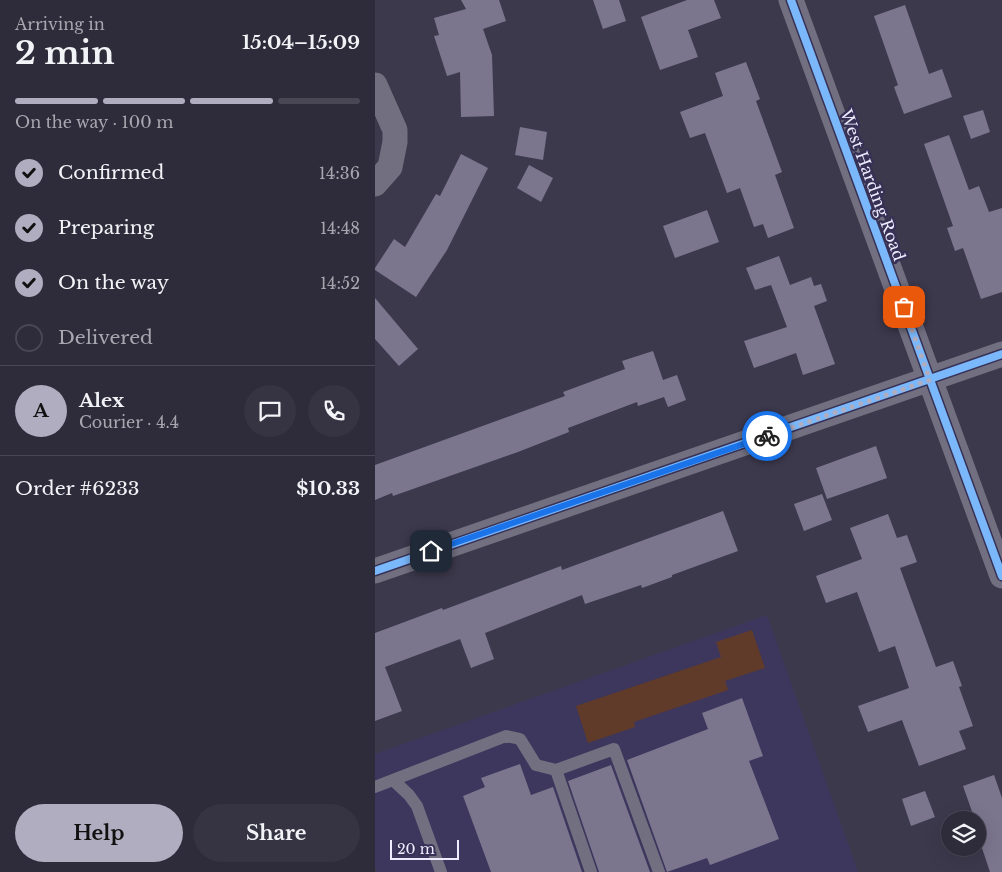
<!DOCTYPE html>
<meta charset="utf-8">
<style>
body{margin:0;font-family:"Libre Baskerville",serif;background:#363342;color:#f1f3f6;height:100vh;display:flex;flex-direction:column;font-size:19px;white-space:nowrap}
*{box-sizing:border-box;margin:0}
p{font-size:16px;color:#a7a7af}
.icon{flex:none;width:28px;height:28px;fill:none;stroke:currentColor;stroke-width:2;stroke-linecap:round;stroke-linejoin:round}
.map{position:relative;flex:1;overflow:hidden}
.side{display:flex;flex-direction:column;background:#2e2b3a;width:375px}
.side>*{flex:none}
.controls{position:absolute;left:566px;top:811px;display:grid;gap:10px}
.controls a{display:grid;place-items:center;width:45px;height:45px;border-radius:50%;background:#2e2b3a;box-shadow:0 5px 20px #0002,0 0 0 1px #494754;font-size:25px}
.scale{position:absolute;left:15px;bottom:12px;width:69px;box-sizing:border-box;padding-left:5px;border:2px solid #edebfd;border-top:0;font-size:14px;line-height:18px;white-space:nowrap;color:#edebfd;-webkit-text-stroke:4px #373155;paint-order:stroke}
.pin{position:absolute;display:grid;place-items:center;width:42px;height:42px;color:#fff;margin:-21px;border-radius:10px;box-shadow:0 2px 8px #0006}
.courier{position:absolute;display:grid;place-items:center;width:50px;height:50px;margin:-25px;border:4px solid #1a73e8;border-radius:50%;background:#fff;color:#222;box-shadow:0 1px 6px #0007}
.head em{font-style:normal;font-weight:700}
.head div{display:flex;flex-direction:column-reverse}
.head{display:flex;align-items:center;justify-content:space-between;height:85px;padding:0 15px}
h1{font-size:32px;font-weight:700;line-height:38px}
.bar{display:grid;grid-template-columns:repeat(4,1fr);gap:8px 5px;align-content:center;height:60px;padding:0 15px}
.bar i{height:6px;border-radius:4px;background:#494754}
.bar .active{background:#afadbf}
.bar p{grid-column:span 4}
.line{display:flex;align-items:center;gap:12px;padding:0 15px;border-top:1px solid #494754}
.line div{flex:1}
.round{display:grid;place-items:center;flex:none;width:52px;height:52px;border-radius:26px;background:#363342}
ol{padding:0 15px;list-style:none}
li{display:flex;align-items:center;gap:15px;height:55px}
li p{margin-inline-start:auto}
li .icon{padding:5px;border-radius:50%;background:#afadbf;color:#111;stroke-width:4}
li:last-child{color:#a7a7af}
li i{width:28px;height:28px;border:2px solid #494754;border-radius:50%}
.action{display:flex;gap:10px;margin-top:auto;padding:10px 15px}
.action a{flex:1;height:58px;border-radius:30px;background:#afadbf;color:#111;font-size:20px;font-weight:700;line-height:58px;text-align:center}
.action a+a{background:#363342;color:#f1f3f6}
main{display:flex;flex:1;min-height:0}
.map>svg:first-child{display:block}
.built{fill:#3d365d}
.green{fill:#603b29}
.building{fill:#7b768e}
.lines{fill:none;stroke-linecap:round;stroke-linejoin:round}
.lane{stroke:#727080;stroke-width:12}
.street{stroke:#727080;stroke-width:25}
.cycleway-casing{stroke:#373155;stroke-width:11}
.cycleway{stroke:#7ab7fb;stroke-width:8}
.done{stroke:#afadbf;stroke-width:5;stroke-dasharray:0 9}
.route{stroke:#1a73e8;stroke-width:6}
.labels{text-anchor:middle;dominant-baseline:central;stroke-width:5;stroke-linejoin:round;paint-order:stroke}
.street-label{font-size:16px;fill:#edebfd;stroke:#373155}
</style>
<main>
<section class="side">
<div class="head"><div><h1>2 min</h1><p>Arriving in</p></div><em>15:04–15:09</em></div>
<div class="bar"><i class="active"></i><i class="active"></i><i class="active"></i><i></i><p>On the way · 100 m</p></div>
<ol>
<li><svg class="icon" aria-label="check" viewBox="0 0 24 24"><path d="M5 12l5 5 9-10"/></svg>Confirmed<p>14:36</p></li>
<li><svg class="icon" aria-label="check" viewBox="0 0 24 24"><path d="M5 12l5 5 9-10"/></svg>Preparing<p>14:48</p></li>
<li><svg class="icon" aria-label="check" viewBox="0 0 24 24"><path d="M5 12l5 5 9-10"/></svg>On the way<p>14:52</p></li>
<li><i></i>Delivered</li>
</ol>
<div class="line" style="height:90px"><b class="round" style="background:#afadbf;color:#111">A</b><div><b>Alex</b><p>Courier · 4.4</p></div><a class="round"><svg class="icon" aria-label="chat" viewBox="0 0 24 24"><path d="M4 5h16v11H9l-5 4z"/></svg></a><a class="round"><svg class="icon" aria-label="phone" viewBox="0 0 24 24"><path d="M5 4h4l2 5-3 2q2 4 5 5l2-3 5 2v4C11 20 4 13 5 4z"/></svg></a></div>
<div class="line" style="height:65px"><div>Order #6233</div><b>$10.33</b></div>
<div class="action"><a>Help</a><a>Share</a></div>
</section>
<div class="map">
<svg width="627" height="872" viewBox="0 0 627 872">
<rect width="100%" height="100%" fill="#3d394d"/>
<!-- built -->
<path class="built" d="M392 615 483 872H2L0 866V754Z"/>
<!-- green -->
<path class="green" d="M377 630 390 668 350 681 353 690 259 722 260 727 213 743 201 706 346 657 341 642Z"/>
<!-- building -->
<path class="building" d="M86 0H124L131 21 108 29 117 55 119 116 86 117 85 72 72 76 59 36 64 35 59 18 91 9Z
M218 0H244L251 21 228 29Z
M312 0H339L346 18 313 30 323 57 285 70 266 17Z
M530 5 554 74 567 69 577 97 529 114 519 87 523 85 499 16Z
M371 62 385 99 381 101 407 172 400 175 419 228 393 238 388 224 379 227 365 188 352 193 330 133 315 138 305 112 348 96 340 73Z
M608 110 615 132 596 139 588 116Z
M145 127 172 132 168 160 140 155Z
M574 135 594 190 604 186 614 212 627 208V292L606 299 588 248 580 251 572 228 578 226 549 144Z
M86 154 113 168 72 250 41 297 0 270V268L19 239 30 247 61 194 65 196Z
M154 165 178 178 166 202 142 188Z
M332 210 344 242 300 258 288 226Z
M404 256 415 285 436 277 439 286 446 284 452 301 439 306 460 364 428 375 421 353 379 368 369 341 412 327 396 285 380 290 371 268Z
M0 298 43 349 24 366 0 339Z
M278 351 288 380 302 375 311 400 293 407 289 397 263 406 262 402 193 428 194 432 143 452 18 496 17 493 0 500V465L190 396 188 392 250 369 247 361Z
M501 446 512 478 452 499 441 468Z
M447 494 457 520 429 531 419 504Z
M348 511 363 551 297 575V577L267 588 266 585 210 604 207 595 110 633 119 659 96 668 85 639 10 667 27 711 0 721V633L67 608 68 610 186 566 187 570Z
M513 514 522 538 532 535 542 562 525 568 561 667 578 661 587 686 584 687 598 726 584 731 591 749 544 766 527 720 493 732 483 706 534 688 520 646 504 652 482 592 451 603 441 576 487 559 475 528Z
M367 698 388 756 374 761 404 839 335 865 332 858 292 872 252 760 333 729 327 713Z
M145 764 156 795 178 787 207 872H116L88 796 110 787 106 778Z
M236 765 275 872H224L193 781Z
M619 775 627 798V872H615L606 845 609 844 602 827V820H600L588 786Z
M550 791 560 817 536 826 527 799Z"/>
<g class="lines">
<!-- lane -->
<path class="lane" d="M181 770 239 749 284 872
M18 780 34 795 42 806 66 872
M0 787 131 736 145 739 161 765 181 770 216 872"/>
<!-- street -->
<path class="street" d="M416 0 627 576
M0 85 20 130V142L15 167 0 184
M0 571 627 354"/>
<defs>
<path id="cycleway" d="M416 0 627 576
M0 571 627 354"/>
</defs>
<!-- cycleway casing -->
<use href="#cycleway" class="cycleway-casing"/>
<!-- cycleway -->
<use href="#cycleway" class="cycleway"/>
</g>
<g class="lines">
<!-- done -->
<path class="done" d="M392 436 555 380 529 307"/>
<!-- route -->
<path class="route" d="M56 551 392 436"/>
</g>
<g class="labels">
<!-- street labels -->
<g class="street-label">
<text transform="translate(498 185) rotate(70)">West Harding Road</text>
</g>
</g>
</svg>
<div class="controls">
<a><svg class="icon" aria-label="layers" viewBox="0 0 24 24"><path d="M12 4l9 5-9 5-9-5zM3 14l9 5 9-5"/></svg></a>
</div>
<div class="scale">20 m</div>
<div class="pin" style="left:529px;top:307px;background:#ea580c"><svg class="icon" aria-label="bag" viewBox="0 0 24 24"><path d="M5 8h14l-1 12H6zM9 8a3 3 0 0 1 6 0"/></svg></div>
<div class="pin" style="left:56px;top:551px;background:#1f2937"><svg class="icon" aria-label="home" viewBox="0 0 24 24"><path d="M3 11l9-7 9 7M6 9v11h12V9"/></svg></div>
<div class="courier" style="left:392px;top:436px"><svg class="icon" aria-label="bike" viewBox="0 0 24 24"><circle cx="6" cy="16" r="4"/><circle cx="18" cy="16" r="4"/><path d="M6 16l4-8h5l3 8M10 8l3 8H6M13 5h3"/></svg></div>
</div>
</main>
